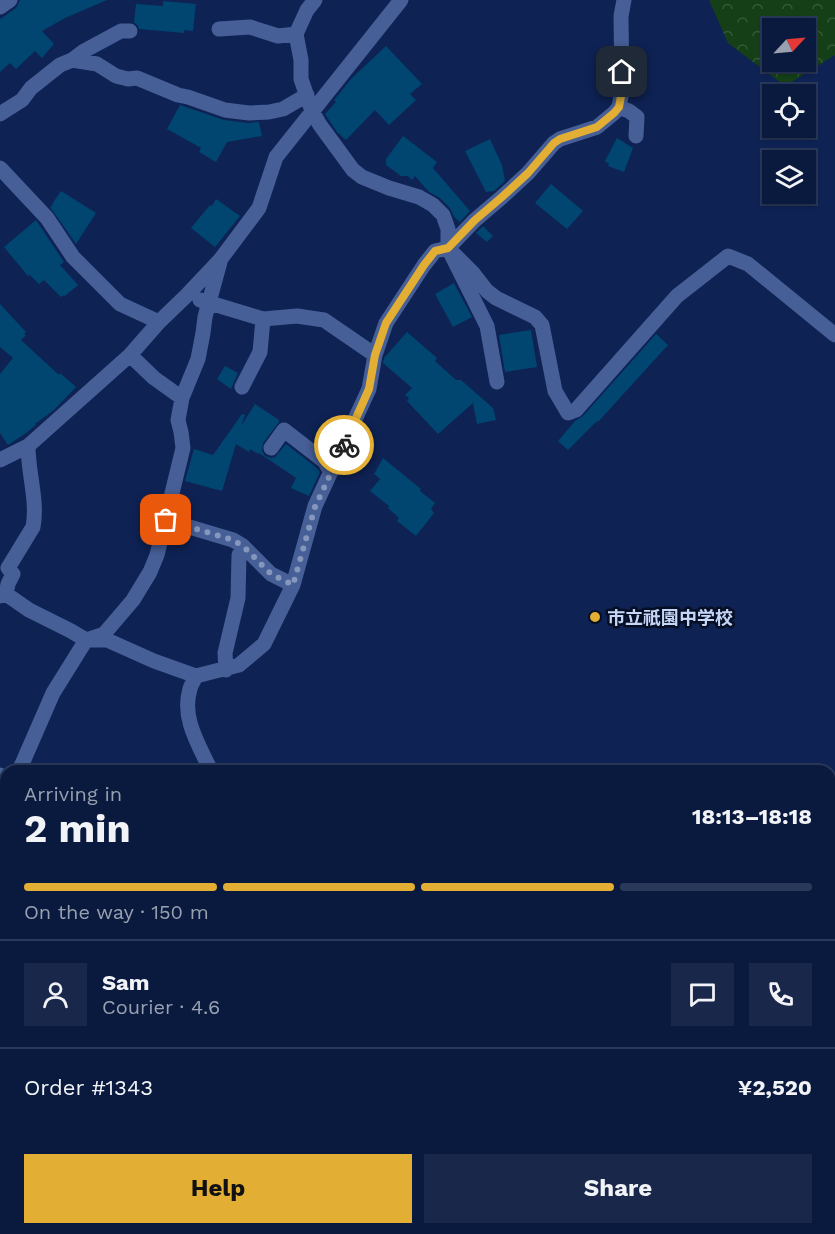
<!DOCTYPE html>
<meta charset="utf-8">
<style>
body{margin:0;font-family:"Work Sans","Noto Sans JP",sans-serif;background:#18274a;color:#f1f3f6;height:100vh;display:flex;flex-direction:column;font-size:22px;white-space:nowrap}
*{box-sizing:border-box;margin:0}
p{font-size:20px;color:#99a1b0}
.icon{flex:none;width:33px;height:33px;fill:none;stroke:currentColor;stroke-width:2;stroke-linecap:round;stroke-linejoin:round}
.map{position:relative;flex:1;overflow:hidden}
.details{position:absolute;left:0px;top:765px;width:836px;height:470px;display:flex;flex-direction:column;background:#0a1a3f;border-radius:18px 18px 0 0;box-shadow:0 2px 4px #0004,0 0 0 2px #2a3859}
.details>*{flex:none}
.needle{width:39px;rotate:64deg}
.fabs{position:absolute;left:762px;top:18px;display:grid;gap:12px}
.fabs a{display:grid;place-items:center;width:54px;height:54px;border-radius:0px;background:#0a1a3f;box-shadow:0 2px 4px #0004,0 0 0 2px #2a3859;font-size:30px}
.pin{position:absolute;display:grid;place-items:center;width:51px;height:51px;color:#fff;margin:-26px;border-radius:12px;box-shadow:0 3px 9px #0006}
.courier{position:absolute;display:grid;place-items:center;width:60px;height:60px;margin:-30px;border:4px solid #e2af34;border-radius:50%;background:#fff;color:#222;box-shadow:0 2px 8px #0007}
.headline em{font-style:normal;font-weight:700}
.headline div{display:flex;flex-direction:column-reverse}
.headline{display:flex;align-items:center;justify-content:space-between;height:102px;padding:0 24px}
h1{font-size:39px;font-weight:700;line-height:45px}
.bar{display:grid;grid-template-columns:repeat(4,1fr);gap:9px 6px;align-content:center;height:72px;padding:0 24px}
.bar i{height:8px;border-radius:4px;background:#2a3859}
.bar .current{background:#e2af34}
.bar p{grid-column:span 4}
.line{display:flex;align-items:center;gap:15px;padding:0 24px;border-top:2px solid #2a3859}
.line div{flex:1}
.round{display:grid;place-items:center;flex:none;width:63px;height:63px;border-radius:0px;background:#18274a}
.cta{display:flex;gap:12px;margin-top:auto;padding:12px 24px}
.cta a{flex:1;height:69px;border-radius:0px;background:#e2af34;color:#111;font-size:24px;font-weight:700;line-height:69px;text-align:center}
.cta a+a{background:#18274a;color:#f1f3f6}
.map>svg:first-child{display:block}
.forest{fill:url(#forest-crowns);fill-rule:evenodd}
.building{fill:#004671}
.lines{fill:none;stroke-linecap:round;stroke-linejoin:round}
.minor{stroke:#465f97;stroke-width:15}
.tertiary{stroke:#465f97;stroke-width:15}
.done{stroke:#8697bd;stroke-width:6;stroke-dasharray:0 10.8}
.route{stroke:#e2af34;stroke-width:8}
.poi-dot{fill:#e2af34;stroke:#060e24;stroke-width:2}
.labels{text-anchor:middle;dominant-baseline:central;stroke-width:5;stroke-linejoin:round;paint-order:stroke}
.poi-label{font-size:18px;font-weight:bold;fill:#c6d6f6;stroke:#060e24;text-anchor:start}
</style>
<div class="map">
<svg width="835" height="1234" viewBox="0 0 835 1234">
<defs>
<pattern id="forest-crowns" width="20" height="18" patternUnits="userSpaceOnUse" patternTransform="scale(1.5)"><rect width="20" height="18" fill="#143f17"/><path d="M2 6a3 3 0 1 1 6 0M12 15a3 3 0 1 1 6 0" fill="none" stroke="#355a39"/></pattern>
</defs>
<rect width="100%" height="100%" fill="#0e2254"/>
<!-- forest -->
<path class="forest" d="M709 0H835V55L785 86 728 43ZM772 28H806V62H772Z
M0 1145H6V1222L0 1225Z"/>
<!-- building -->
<path class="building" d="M20 0H107L65 18 42 31 54 44 42 58 35 51 16 69 10 63 0 72V19L16 8Z
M163 1 196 4 193 31 184 30V33L139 29 138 26 134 22 136 4 163 6Z
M386 46 422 84 410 94 416 100 389 125 375 110 346 140 337 132 325 114 336 102 334 100 352 78Z
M180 105 224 120 248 123 259 122 262 136 227 142 216 162 199 152 201 148 167 129Z
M403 136 437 162 433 168 470 211 460 222 454 217 450 208 440 198 429 192 415 176 412 180 408 176H401L386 165V159Z
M617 138 633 148 624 172 608 166 609 164 605 161Z
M490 139 502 165 505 181 494 191 486 192 465 151Z
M551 184 583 211 567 229 535 203Z
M61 191 96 213 76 244 50 207 53 205 52 204Z
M216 199 240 216 215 247 191 228 210 205 212 206Z
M36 220 64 262 60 265 78 285 65 296 64 295 61 297 44 280 39 284 30 275 28 276 4 247Z
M483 226 493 236 487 242 476 233Z
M454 283 472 317 453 327 435 294Z
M0 304 26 332 24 334 26 335 21 340 59 375 60 373 76 387 54 410 35 424 36 425 26 433 8 445 0 433V374L13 358 0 347Z
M531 330 537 367 505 372 499 335Z
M407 332 437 358 435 361 456 380H461L493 408 496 420 477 424 473 403 438 434 407 401 409 398 405 395 412 388 383 363 384 358Z
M656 334 668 345 598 422 597 421 568 450 558 441 575 421 583 416Z
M225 366 238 373 231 389 217 379Z
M255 404 279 420V422L263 443 262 451 265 456 271 458 275 457 286 444 317 468 320 472 309 496 291 488 296 478 259 453 258 454 250 449 249 452 236 444 222 491 185 481 194 449 213 455 242 414 245 415 241 426Z
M383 458 421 489 420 491 435 503 431 509 434 513 416 536 397 521 399 518 388 508 389 506 370 491 380 479 374 474Z"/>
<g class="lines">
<!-- minor -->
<path class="minor" d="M315 0 307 10 296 34 301 60V79L312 111 320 125 353 170 362 177 389 188 419 197 433 205 443 215 448 229V248L487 326 497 382
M0 7 10 0
M219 29 250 27 278 36 296 34
M72 60 84 51 121 31H130
M619 107 629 111 637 117 636 136
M0 114 22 100 31 88 60 65 72 60 97 64 116 76 128 79 137 78 178 95 188 97 225 110 249 113 269 112 283 109 307 95
M0 168 47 218 73 257 120 304 159 322
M448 248 473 273 487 291 496 298 535 317 542 325 555 391 568 413 576 410 677 296 728 256 748 264 835 335
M200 300 263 319 297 316 324 320 375 355
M130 355 154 378 182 398
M242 387 260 352 263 319
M271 448 284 430 324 461 331 472
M0 460 28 446 130 355 159 322 186 296 220 260 259 208 276 157 401 0
M166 520 233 540 243 546 271 574 293 585
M6 594 8 584 13 574 8 568 33 527C38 501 28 473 28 446
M0 596 6 594 29 610 71 631 86 640 104 634 133 600 150 572 157 555 183 448 181 432 178 420 182 398 198 359 203 333 205 317 220 262
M226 670 225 653 238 598 239 555 243 546
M196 676C194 680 191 685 190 689 181 718 199 745 211 771
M19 771 53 693 86 640H107L154 661 196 676 239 665 264 644 293 585 315 506 369 389 375 355 386 323 424 265 435 251 448 248 475 220 502 197 528 173 554 143 560 139 597 127 614 113 619 107 622 91 621 16 624 0
M0 775 6 780
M830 799 835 792
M0 814 6 800
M830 841 835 837
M348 1228 349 1234
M56 1234 57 1228"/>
<!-- tertiary -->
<path class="tertiary" d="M490 1234 492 1228"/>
</g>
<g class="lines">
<!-- done -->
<path class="done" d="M166 520 233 540 243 546 271 574 293 585 315 507 344 445"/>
<!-- route -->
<path class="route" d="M344 445 369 389 375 355 386 323 424 265 435 251 448 248 475 220 502 197 528 173 554 143 560 139 597 127 614 113 619 107 622 91V72"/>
</g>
<!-- markers -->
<circle class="poi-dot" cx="595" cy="617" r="6"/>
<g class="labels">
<!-- poi labels -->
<g class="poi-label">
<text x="607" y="617">市立祇園中学校</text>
</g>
</g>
</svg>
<div class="fabs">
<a><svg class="needle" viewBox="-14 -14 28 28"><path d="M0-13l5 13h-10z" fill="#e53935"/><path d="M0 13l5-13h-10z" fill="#99a1b0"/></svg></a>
<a><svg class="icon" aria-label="locate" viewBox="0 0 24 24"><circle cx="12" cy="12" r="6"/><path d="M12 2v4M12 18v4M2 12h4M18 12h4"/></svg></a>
<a><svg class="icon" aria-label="layers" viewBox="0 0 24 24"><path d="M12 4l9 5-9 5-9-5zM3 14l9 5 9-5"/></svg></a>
</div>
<div class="pin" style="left:166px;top:520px;background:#ea580c"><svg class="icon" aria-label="bag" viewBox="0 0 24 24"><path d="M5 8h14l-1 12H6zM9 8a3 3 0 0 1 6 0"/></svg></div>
<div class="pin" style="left:622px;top:72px;background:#1f2937"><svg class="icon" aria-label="home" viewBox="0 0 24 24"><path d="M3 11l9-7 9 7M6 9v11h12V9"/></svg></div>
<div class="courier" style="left:344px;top:445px"><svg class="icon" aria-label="bike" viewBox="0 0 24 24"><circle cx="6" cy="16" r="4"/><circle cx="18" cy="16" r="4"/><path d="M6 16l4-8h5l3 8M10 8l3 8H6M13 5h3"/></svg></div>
<section class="details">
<div class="headline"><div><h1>2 min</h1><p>Arriving in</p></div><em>18:13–18:18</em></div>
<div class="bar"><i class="current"></i><i class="current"></i><i class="current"></i><i></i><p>On the way · 150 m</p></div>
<div class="line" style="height:108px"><a class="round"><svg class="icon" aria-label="person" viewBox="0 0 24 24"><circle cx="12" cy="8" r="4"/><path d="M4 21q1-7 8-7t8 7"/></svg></a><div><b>Sam</b><p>Courier · 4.6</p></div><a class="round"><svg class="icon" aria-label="chat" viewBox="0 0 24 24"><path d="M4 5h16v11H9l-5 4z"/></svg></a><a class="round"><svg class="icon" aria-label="phone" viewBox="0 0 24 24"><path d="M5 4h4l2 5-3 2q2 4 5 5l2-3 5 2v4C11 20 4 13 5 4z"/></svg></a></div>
<div class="line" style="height:78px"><div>Order #1343</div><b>¥2,520</b></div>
<div class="cta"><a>Help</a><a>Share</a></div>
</section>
</div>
